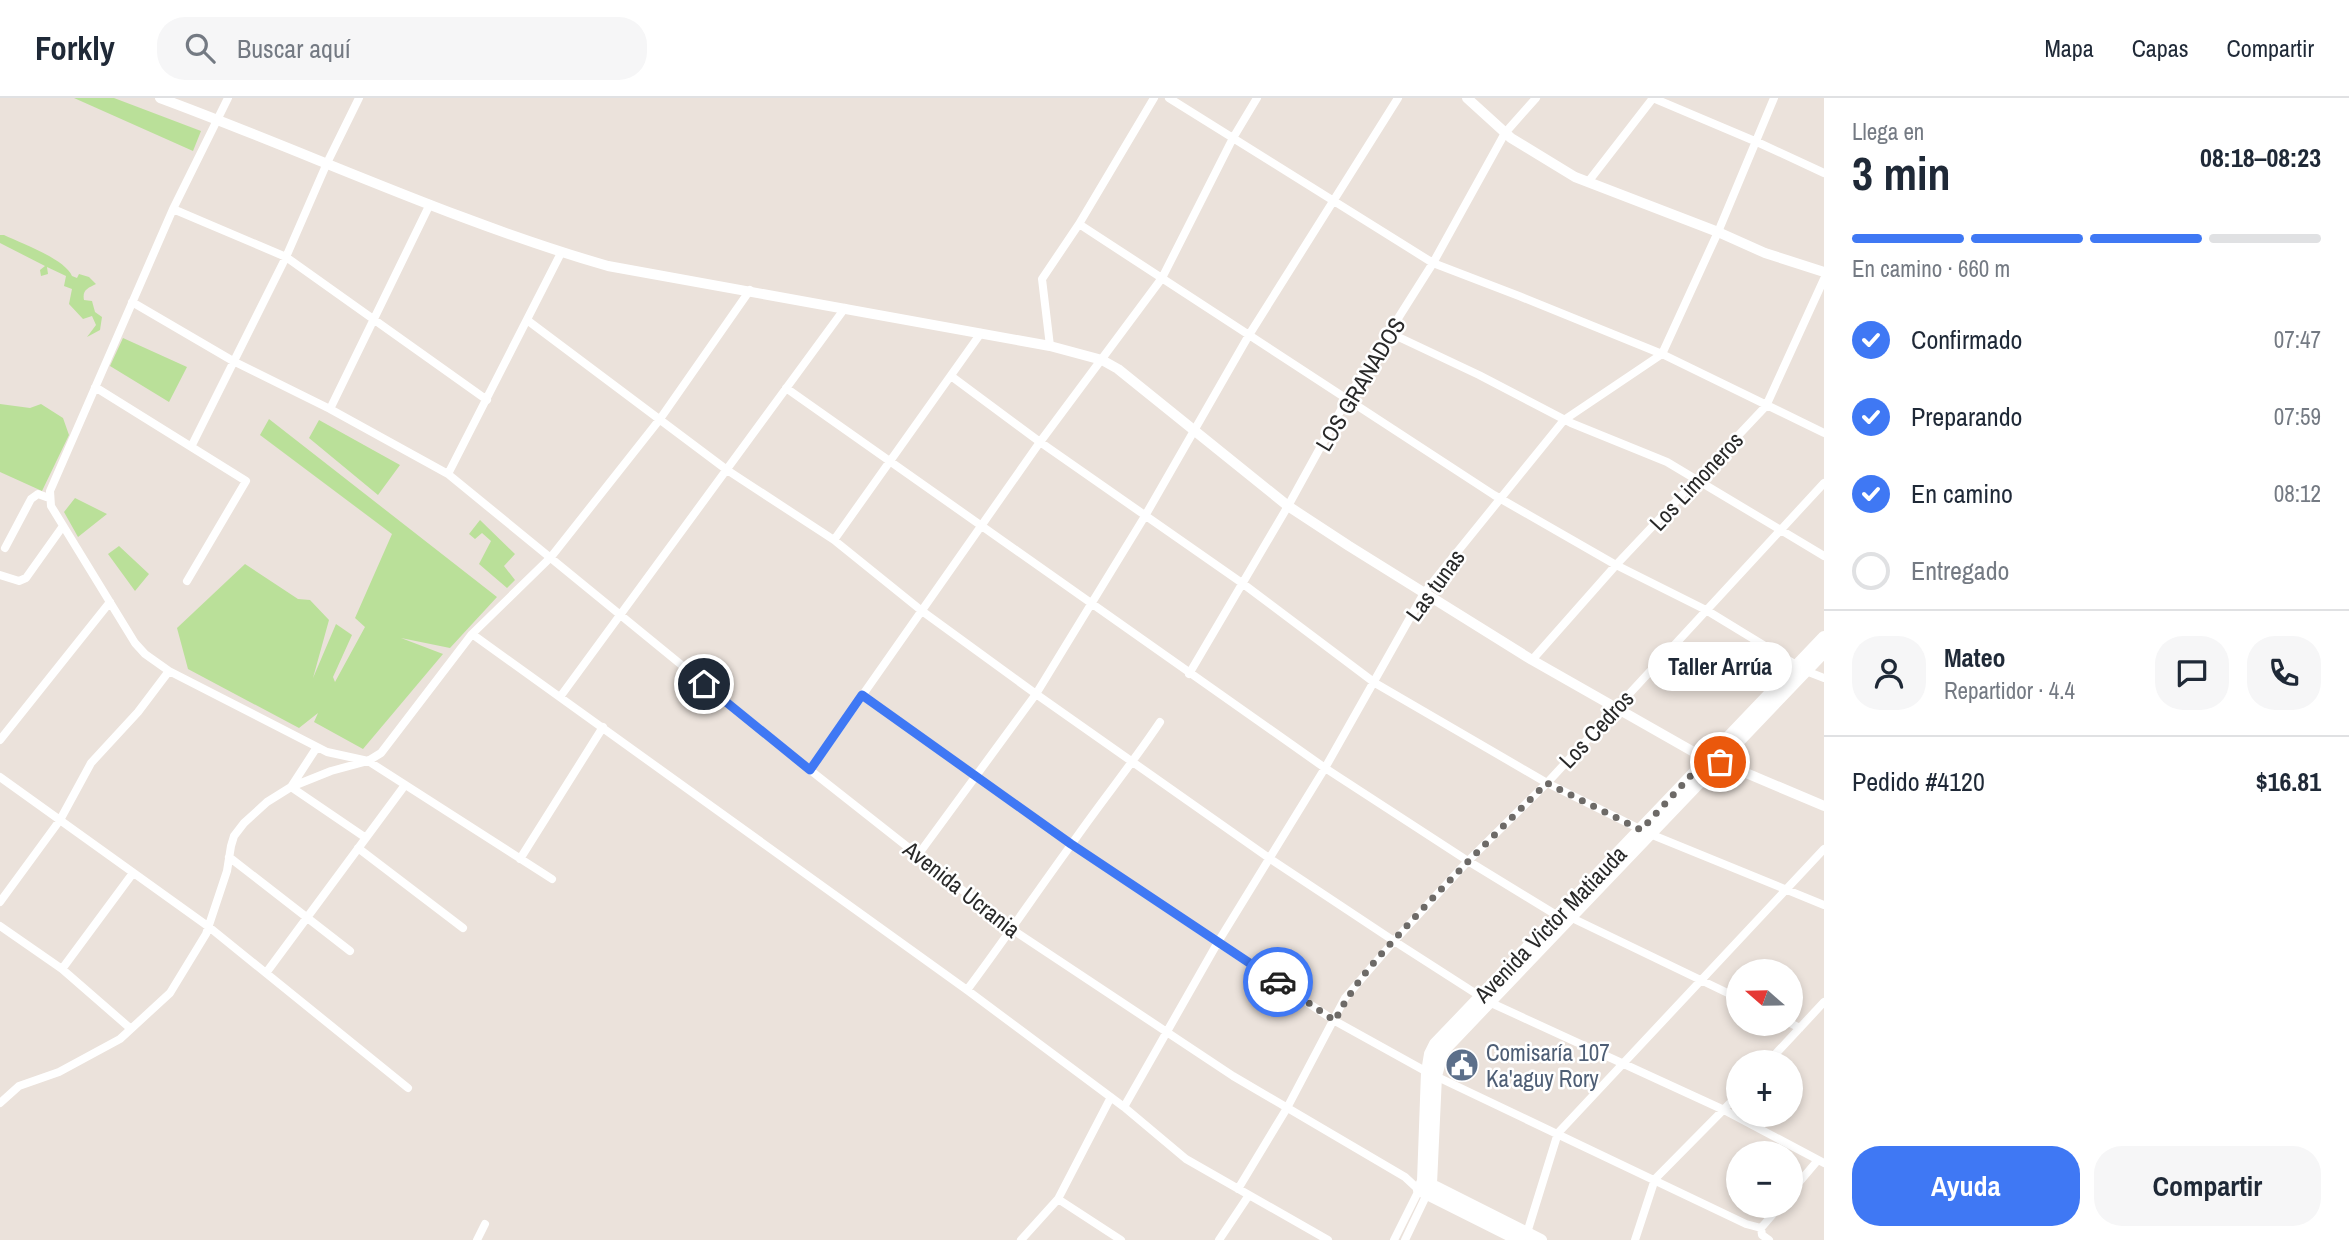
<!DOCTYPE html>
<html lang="es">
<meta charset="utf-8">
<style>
body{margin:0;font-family:"Archivo Narrow",sans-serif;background:#f6f6f7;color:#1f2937;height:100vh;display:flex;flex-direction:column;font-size:26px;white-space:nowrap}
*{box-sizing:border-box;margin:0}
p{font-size:23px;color:#747a83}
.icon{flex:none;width:38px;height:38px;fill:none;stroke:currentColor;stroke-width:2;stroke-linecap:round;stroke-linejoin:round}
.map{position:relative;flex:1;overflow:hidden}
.sheet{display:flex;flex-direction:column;background:#fff;width:525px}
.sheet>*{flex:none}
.needle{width:46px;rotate:290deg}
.fabs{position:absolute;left:1726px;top:861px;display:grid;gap:14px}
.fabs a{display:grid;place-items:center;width:77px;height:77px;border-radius:50%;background:#fff;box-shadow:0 4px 10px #0003;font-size:35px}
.pin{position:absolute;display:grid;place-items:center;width:60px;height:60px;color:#fff;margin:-30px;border:4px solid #fff;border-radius:50%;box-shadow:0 2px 7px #0007}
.courier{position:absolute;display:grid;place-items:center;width:70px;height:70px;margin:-35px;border:5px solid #3f78f4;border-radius:50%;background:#fff;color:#222;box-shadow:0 2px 9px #0007}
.bubble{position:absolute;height:49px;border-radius:24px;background:#fff;box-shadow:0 4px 10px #0003;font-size:23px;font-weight:800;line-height:49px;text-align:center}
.overview em{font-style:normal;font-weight:800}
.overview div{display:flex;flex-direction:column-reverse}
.overview{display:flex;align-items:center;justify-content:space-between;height:119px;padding:0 28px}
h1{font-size:46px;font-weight:800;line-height:52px}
.bar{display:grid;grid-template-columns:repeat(4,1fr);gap:10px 7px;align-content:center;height:84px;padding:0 28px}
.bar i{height:9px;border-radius:5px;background:#e0e1e3}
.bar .active{background:#3f78f4}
.bar p{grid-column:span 4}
.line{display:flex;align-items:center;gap:18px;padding:0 28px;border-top:2px solid #e0e1e3}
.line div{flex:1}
.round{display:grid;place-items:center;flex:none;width:74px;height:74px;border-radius:28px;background:#f6f6f7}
ol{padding:0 28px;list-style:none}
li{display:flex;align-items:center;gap:21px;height:77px}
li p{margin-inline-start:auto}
li .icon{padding:7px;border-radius:50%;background:#3f78f4;color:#fff;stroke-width:4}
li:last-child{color:#747a83}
li i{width:38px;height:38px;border:4px solid #e0e1e3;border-radius:50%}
.action{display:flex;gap:14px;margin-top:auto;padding:14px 28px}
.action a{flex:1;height:80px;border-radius:28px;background:#3f78f4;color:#fff;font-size:28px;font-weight:800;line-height:80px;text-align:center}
.action a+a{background:#f6f6f7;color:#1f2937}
header{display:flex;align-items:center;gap:42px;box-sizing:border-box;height:98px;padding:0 35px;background:#fff;border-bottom:2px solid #e0e1e3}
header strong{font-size:33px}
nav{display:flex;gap:38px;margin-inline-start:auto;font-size:24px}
.search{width:490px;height:63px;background:#f6f6f7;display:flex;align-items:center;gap:18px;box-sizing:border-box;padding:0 24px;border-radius:28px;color:#747a83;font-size:26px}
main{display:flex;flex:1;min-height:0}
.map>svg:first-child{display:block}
.green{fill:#bae099}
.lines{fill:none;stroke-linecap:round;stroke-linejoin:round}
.minor{stroke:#fff;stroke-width:8}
.tertiary{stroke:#fff;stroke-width:10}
.secondary{stroke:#fff;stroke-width:12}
.done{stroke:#6d6a67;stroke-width:7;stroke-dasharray:0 12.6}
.route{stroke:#3f78f4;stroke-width:9}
.labels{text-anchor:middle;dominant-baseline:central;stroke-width:5;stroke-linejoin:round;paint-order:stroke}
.street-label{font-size:23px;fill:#292929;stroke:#fff}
.service-label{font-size:23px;fill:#4e5e75;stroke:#fff;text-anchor:start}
</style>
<header>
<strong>Forkly</strong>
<div class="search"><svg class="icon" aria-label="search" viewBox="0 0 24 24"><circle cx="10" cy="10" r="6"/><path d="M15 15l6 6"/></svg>Buscar aquí</div>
<nav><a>Mapa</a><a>Capas</a><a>Compartir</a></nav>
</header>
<main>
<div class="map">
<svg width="1824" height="1142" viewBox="0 0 1824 1142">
<rect width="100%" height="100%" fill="#ebe2db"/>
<!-- green -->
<path class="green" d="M74 0H114L201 33 193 53Z
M0 137H4C21 145 65 161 72 178L77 180 79 176 89 179 96 186C88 190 82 192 84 202L92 203 95 214 102 219 100 232 87 239 96 227 92 218 83 221 69 206 72 191 64 188 66 178 47 169 48 176 41 178 40 172 45 168 0 145Z
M123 240 187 269 169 304 110 268Z
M0 306 30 310 41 306 63 320 69 337 42 393 0 374Z
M269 321 497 499 450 550 401 540 443 556 363 651 314 624 318 615 299 630 188 571 177 530 245 466 298 501 310 502 329 522 313 580 336 526 352 537 333 579 335 584 365 529 355 520 392 436 260 337Z
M319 322 400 367 378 397 309 340Z
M75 400 107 416 78 439 64 414Z
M480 422 515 456 504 468 515 482 507 490 479 466 491 443 482 435 475 441 469 436Z
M119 448 149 476 135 493 108 456Z"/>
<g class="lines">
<!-- minor -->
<path class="minor" d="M228 0 173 111 50 393 51 408 135 545 145 556 169 573 327 654 368 663 552 781
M1169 0 1433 165 1519 198 1662 256 1824 335
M1653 0 1757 44 1824 75
M1588 84 1653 0
M173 111 286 159 487 302
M1079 126 1494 397 1616 467 1706 512 1806 573 1824 580
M132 204 233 263 330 311 448 376 810 672 1013 832 1233 978 1405 1079 1419 1092 1394 1142
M527 222 727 372 834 442 922 513 1036 596 1269 760 1394 843 1489 904 1724 1012 1824 1065
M1390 235 1479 277 1571 325 1667 364 1824 458
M1050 248 1042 181 1079 126 1154 0
M951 278 1040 344 1242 485 1375 585 1547 685 1650 736 1824 807
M95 289 246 383 187 483
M786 290 1325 670 1468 763 1558 818 1572 820 1738 900
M330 311 430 106
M191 349 286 159 327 65 359 0
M448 376 561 155
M834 442 981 235
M5 450 31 401 38 396 49 400
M0 477 19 483 26 480 63 428
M472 536 967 892 1124 1009 1186 1061 1328 1142
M1532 562 1616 467 1766 308 1824 181
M1189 576 1288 408 1347 301 1433 165 1505 35 1536 0
M862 597 1071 746 1335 923 1427 974 1746 1126 1761 1130 1780 1108
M560 599 845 210
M0 642 110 504
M317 649 291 689 366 740
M810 672 1040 344 1162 180 1233 40 1257 0
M0 679 209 829 408 990
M358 750 463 830
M918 757 1036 596 1145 418 1249 237 1398 0
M229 759 350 853
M520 761 603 629
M0 804 60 722 91 665 138 614 169 573
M0 828 62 871 131 931
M62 871 133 775
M266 875 405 687
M967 892C1003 844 1036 795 1071 747 1100 705 1132 666 1160 624
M1790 925 1800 930
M1768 964 1824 904
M0 1005 19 988 59 974 120 941 170 895 206 836 227 773 231 748 234 738 244 725 267 704 291 689 331 673 368 663 381 655 472 536 551 459 660 321 750 192
M1124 1009 1218 844 1325 670 1424 495 1564 322 1662 256 1718 134 1774 0
M1238 1091 1287 1010 1345 900 1394 843 1468 763 1547 685 1824 385
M1790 1095 1818 1062
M1058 1101 1121 1142
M1761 1130 1762 1137 1769 1142
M1526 1138 1558 1035 1824 751
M477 1142 485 1126
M1021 1142 1058 1101 1111 999
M1219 1142 1249 1097
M1405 1142 1427 1096
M1635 1142 1655 1081 1738 997"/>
<!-- tertiary -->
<path class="tertiary" d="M160 0C309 55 455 124 608 168L1050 248 1102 262 1118 271 1288 408 1349 448 1532 562 1706 661 1720 664 1824 708
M1467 0 1511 40 1575 79 1718 134 1765 155 1824 174"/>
<!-- secondary -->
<path class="secondary" d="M1426 1084 1541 1142
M1427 1096 1431 1086 1436 978 1443 953 1824 554
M1519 1142 1419 1092 1423 1083 1427 974 1430 956 1435 946 1824 539"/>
</g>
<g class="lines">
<!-- done -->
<path class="done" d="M1278 884 1335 923C1353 884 1385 852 1414 820 1457 774 1502 729 1547 685L1641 732 1706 661 1720 664"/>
<!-- route -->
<path class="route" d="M704 586 810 672 862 597 1071 746 1278 884"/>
</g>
<!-- icons -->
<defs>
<symbol id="civic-disc" viewBox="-11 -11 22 22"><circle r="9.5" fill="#5c6f8a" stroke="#fff"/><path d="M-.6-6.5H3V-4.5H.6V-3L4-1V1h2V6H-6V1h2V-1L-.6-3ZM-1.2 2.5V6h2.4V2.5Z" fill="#fff"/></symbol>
</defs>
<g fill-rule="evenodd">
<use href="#civic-disc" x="1443" y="948" width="38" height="38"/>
</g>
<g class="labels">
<!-- street labels -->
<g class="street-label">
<text transform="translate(1360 286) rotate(-59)">LOS GRANADOS</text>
<text transform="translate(1696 383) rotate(-47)">Los Limoneros</text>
<text transform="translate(1435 487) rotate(-54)">Las tunas</text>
<text transform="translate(1596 631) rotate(-47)">Los Cedros</text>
<text transform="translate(962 791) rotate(38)">Avenida Ucrania</text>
<text transform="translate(1550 826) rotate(-46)">Avenida Victor Matiauda</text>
</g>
<!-- service labels -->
<g class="service-label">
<text x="1486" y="954">Comisaría 107<tspan x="1486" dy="26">Ka'aguy Rory</tspan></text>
</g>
</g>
</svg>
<div class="fabs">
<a><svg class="needle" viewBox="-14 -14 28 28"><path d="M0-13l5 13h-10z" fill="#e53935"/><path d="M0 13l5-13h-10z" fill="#747a83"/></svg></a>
<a>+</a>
<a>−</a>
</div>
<div class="pin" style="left:1720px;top:664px;background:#ea580c"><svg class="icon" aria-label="bag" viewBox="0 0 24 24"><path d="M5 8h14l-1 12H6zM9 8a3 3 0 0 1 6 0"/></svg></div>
<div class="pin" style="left:704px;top:586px;background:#1f2937"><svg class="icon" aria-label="home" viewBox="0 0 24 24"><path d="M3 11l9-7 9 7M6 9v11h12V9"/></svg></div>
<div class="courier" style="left:1278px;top:884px"><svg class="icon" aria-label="car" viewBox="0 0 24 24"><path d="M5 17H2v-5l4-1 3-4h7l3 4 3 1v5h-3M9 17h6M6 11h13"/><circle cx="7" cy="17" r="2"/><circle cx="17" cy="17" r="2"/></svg></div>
<div class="bubble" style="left:1648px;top:544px;width:144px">Taller Arrúa</div>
</div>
<section class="sheet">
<div class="overview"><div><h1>3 min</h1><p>Llega en</p></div><em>08:18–08:23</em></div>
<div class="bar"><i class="active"></i><i class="active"></i><i class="active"></i><i></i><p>En camino · 660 m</p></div>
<ol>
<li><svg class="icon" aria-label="check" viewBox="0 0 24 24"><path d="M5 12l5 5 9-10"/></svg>Confirmado<p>07:47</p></li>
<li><svg class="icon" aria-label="check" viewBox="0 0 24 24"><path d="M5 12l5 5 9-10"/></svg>Preparando<p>07:59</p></li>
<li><svg class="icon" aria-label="check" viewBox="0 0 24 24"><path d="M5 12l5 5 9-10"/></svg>En camino<p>08:12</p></li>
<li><i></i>Entregado</li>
</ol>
<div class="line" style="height:126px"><a class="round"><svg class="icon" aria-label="person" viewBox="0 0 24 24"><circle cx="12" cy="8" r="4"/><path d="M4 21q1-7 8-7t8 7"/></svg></a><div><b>Mateo</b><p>Repartidor · 4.4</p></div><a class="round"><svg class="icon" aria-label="chat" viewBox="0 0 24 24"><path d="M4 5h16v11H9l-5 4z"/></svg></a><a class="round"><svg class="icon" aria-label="phone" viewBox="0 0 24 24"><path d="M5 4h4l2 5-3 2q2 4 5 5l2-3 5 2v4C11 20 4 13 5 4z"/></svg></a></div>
<div class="line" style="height:91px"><div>Pedido #4120</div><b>$16.81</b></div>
<div class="action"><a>Ayuda</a><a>Compartir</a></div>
</section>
</main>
